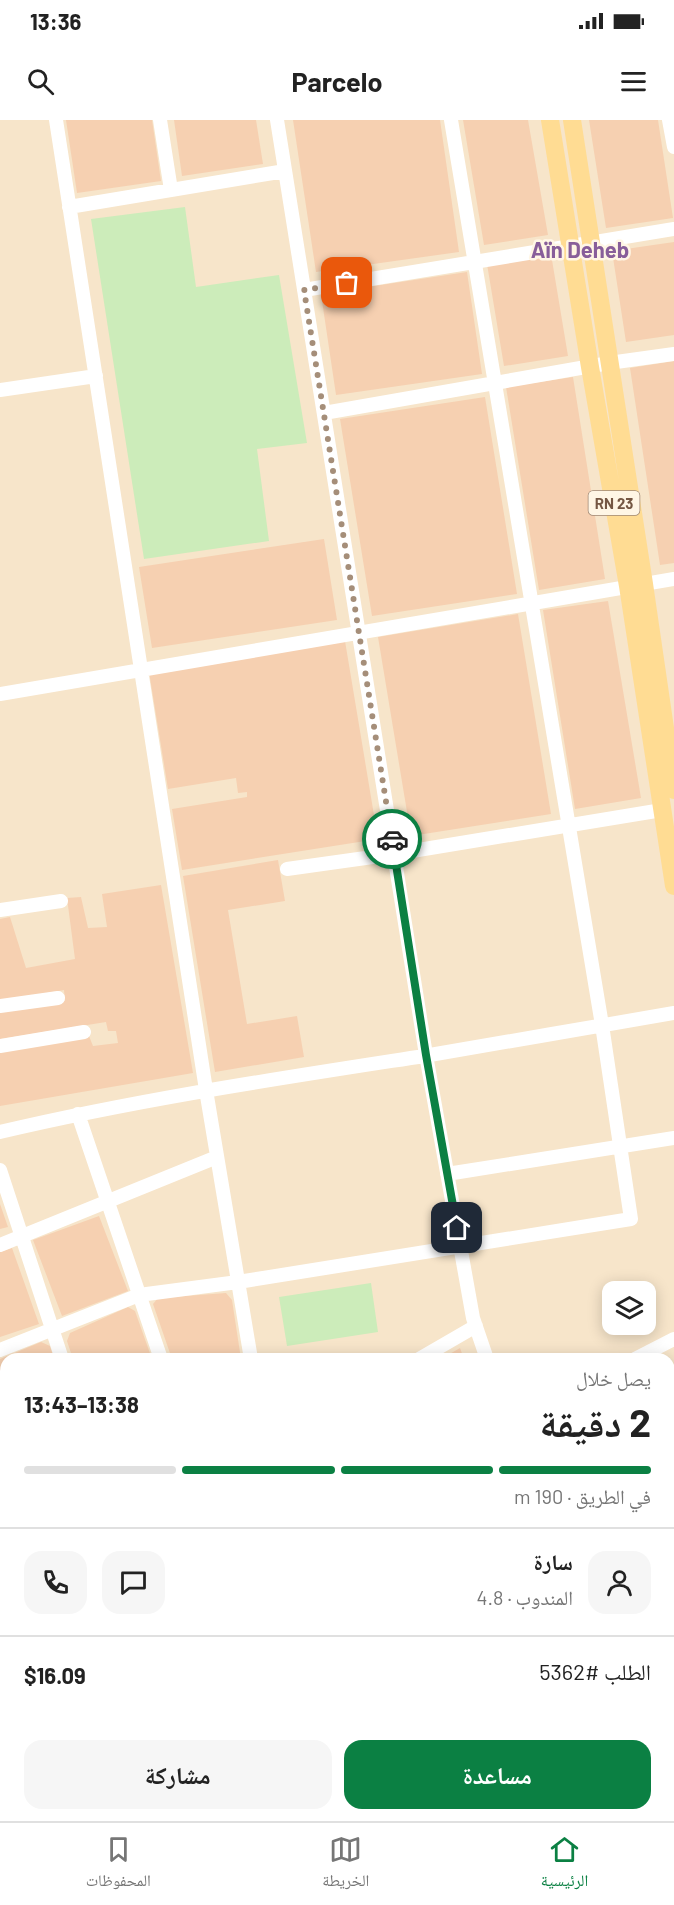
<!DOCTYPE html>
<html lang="ar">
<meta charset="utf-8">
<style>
body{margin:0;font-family:Barlow,"Noto Naskh Arabic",sans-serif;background:#f6f6f6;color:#222;direction:rtl;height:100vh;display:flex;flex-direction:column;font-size:22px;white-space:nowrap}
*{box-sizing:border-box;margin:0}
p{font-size:20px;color:#767676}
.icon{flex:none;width:33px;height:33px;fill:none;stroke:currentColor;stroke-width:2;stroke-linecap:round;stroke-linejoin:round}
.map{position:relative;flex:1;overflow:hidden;direction:ltr}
.panel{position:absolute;left:0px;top:1233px;width:675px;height:468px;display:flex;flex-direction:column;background:#fff;border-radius:18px 18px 0 0;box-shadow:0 3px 15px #0003;direction:rtl}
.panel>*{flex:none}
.tools{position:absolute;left:602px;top:1161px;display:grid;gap:12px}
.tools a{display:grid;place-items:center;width:54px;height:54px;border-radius:12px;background:#fff;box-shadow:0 3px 15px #0003;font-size:30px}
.pin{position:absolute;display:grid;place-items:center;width:51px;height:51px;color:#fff;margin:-26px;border-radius:12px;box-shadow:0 3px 9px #0006}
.courier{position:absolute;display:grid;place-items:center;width:60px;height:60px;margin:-30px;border:4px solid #0b8043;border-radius:50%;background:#fff;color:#222;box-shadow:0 2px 8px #0007}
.summary em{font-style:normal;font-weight:700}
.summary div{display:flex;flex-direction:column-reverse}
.summary{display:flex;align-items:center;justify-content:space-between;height:102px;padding:0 24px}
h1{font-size:39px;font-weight:700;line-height:45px}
.bar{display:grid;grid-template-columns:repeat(4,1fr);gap:9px 6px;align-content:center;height:72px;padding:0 24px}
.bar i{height:8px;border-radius:4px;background:#e0e0e0}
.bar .current{background:#0b8043}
.bar p{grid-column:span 4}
.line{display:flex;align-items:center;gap:15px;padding:0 24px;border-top:2px solid #e0e0e0}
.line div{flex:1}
.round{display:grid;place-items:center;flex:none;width:63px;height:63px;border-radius:18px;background:#f6f6f6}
.primary-button{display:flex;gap:12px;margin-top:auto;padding:12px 24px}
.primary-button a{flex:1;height:69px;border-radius:18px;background:#0b8043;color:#fff;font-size:24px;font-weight:700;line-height:69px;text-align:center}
.primary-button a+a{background:#f6f6f6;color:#222}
.status{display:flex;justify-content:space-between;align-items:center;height:42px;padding:0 30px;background:#fff;direction:ltr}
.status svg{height:16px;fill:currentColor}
header{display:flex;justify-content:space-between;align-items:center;height:78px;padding:0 24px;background:#fff;font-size:27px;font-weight:700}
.dock{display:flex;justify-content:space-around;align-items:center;height:84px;border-top:2px solid #e0e0e0;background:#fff;font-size:16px;color:#767676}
.dock a{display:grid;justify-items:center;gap:3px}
.dock .current{color:#0b8043}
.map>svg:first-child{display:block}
.residential{fill:#f7e5ca;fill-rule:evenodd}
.green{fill:#ccecba}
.building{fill:#f6d0b1}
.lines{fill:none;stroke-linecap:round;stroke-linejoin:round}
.minor{stroke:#fff;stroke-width:14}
.major{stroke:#ffdc93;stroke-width:18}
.done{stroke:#a58e79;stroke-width:6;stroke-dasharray:0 10.8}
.route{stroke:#0b8043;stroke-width:8}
.labels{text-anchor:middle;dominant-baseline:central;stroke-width:5;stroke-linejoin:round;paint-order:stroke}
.shield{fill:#fff6e5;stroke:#9e8774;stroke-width:1.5}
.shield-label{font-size:15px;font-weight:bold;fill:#755743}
.district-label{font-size:22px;font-weight:bold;fill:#885e9a;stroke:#fff6e5}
</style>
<div class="status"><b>13:36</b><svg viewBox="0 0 49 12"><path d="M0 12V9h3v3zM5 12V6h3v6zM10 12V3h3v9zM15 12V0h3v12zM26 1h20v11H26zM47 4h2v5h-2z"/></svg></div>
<header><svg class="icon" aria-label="menu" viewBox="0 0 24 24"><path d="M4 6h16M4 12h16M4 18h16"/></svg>Parcelo<svg class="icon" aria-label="search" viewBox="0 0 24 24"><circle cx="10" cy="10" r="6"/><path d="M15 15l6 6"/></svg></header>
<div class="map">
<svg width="674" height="1701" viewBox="0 0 674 1701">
<rect width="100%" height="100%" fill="#fef3dc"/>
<!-- residential -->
<path class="residential" d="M0 0H674V1701H0ZM612 1172H645V1204H612ZM6 1239H669V1695H6Z"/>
<!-- green -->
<path class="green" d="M185 87 196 167 279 155 307 323 257 329 269 421 144 439 91 99Z
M371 1163 378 1212 287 1226 279 1177Z"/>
<!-- building -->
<path class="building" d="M66 0H152L161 61 77 73Z
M174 0H256L263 44 182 56Z
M293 0H440L459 132 316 152Z
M463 0H528L548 115 484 125Z
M589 0H658L673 98 606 108Z
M674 122V215L626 222 612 131Z
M551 134 568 236 504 246 487 144Z
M467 152 482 254 336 275 321 174Z
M674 241V443L660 445 630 248Z
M573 257 605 459 539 470 506 267Z
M485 277 517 474 372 496 340 299Z
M324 419 337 500 152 528 139 447Z
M608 481 641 678 575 689 543 490Z
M518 494 551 694 411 716 378 517Z
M345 521 378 719 182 750 172 689 247 677V672L238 673 236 658 168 669 149 552Z
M278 740 285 781 228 790 247 904 297 896 304 937 215 952 183 756Z
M161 765 193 953 0 986V931L89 916 93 926 118 923 116 911H108L106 902 0 919V892L65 881 64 870 0 881V799L10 797 26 848 75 839 67 778 81 777 88 808 107 807 102 774Z
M0 1084 8 1107 0 1109Z
M99 1096 128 1171 62 1196 33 1120Z
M12 1128 39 1204 0 1217V1132Z
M226 1173 232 1180 241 1239H172L153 1184 158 1178Z
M128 1187 135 1191 152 1239H73L67 1221 70 1213Z
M41 1222 50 1226 54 1239H6V1328L0 1330V1239Z
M460 1228 464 1239H441Z
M6 1344V1434L0 1436V1346Z
M6 1689V1695H14L16 1701H0V1691Z
M67 1695H195L197 1701H51Z
M211 1695H282V1696L264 1701H213Z
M317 1695H513V1698L505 1701H316Z"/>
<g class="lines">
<!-- minor -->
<path class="minor" d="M56 0 206 970 251 1239
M160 0 171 70
M277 0 426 935 473 1198 487 1239
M669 0 674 27
M69 87 285 51
M304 170 674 109
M0 270 96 256
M324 293 609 243 674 234
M0 574 674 459
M287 749 394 734 662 690
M0 790 61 781
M0 886 58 878
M0 926 84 912
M78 994 161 1239
M0 1012C140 979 282 958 424 936 507 922 591 907 674 893
M0 1050 62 1239
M447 1054 674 1018
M0 1125 217 1037
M0 1230 139 1175 238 1162 631 1099 602 905 451 0
M419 1239 476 1206
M635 1239 674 1219
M669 1279 674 1277
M0 1338 6 1336
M669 1368 674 1366
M669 1423 674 1421
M0 1457 6 1455
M669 1507 674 1505
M0 1602 6 1621
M669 1613 674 1611
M0 1684 6 1682
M202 1695 204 1701
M537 1695V1701
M31 1701 47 1695
M281 1701 298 1695"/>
<!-- major -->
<path class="major" d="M550 0 590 247 628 466 674 766
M572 0 644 464 674 670"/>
</g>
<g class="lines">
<!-- done -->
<path class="done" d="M347 163 304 170 392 719"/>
<!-- route -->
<path class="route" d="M392 719 426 935 457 1108"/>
</g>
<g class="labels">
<!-- shield labels -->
<rect class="shield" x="588.5" y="371" width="51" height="24" rx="4.5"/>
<g class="shield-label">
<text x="614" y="383">RN 23</text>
</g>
<!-- district labels -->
<g class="district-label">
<text x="580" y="129">Aïn Deheb</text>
</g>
</g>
</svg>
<div class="tools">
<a><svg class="icon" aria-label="layers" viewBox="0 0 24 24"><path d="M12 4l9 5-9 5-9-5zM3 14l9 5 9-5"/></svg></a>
</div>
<div class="pin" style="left:347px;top:163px;background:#ea580c"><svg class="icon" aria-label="bag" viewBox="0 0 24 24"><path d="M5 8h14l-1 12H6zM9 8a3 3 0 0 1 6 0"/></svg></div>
<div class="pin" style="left:457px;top:1108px;background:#1f2937"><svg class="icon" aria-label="home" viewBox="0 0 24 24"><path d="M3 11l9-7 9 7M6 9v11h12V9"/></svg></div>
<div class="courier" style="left:392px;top:719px"><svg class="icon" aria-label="car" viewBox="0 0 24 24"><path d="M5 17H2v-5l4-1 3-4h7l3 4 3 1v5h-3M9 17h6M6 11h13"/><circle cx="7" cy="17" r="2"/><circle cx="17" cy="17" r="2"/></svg></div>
<section class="panel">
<div class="summary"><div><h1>2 دقيقة</h1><p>يصل خلال</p></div><em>13:38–13:43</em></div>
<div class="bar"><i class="current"></i><i class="current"></i><i class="current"></i><i></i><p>في الطريق · 190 m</p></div>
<div class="line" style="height:108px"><a class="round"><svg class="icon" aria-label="person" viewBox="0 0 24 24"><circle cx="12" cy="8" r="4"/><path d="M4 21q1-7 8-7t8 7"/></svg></a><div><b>سارة</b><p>المندوب · 4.8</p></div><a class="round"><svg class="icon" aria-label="chat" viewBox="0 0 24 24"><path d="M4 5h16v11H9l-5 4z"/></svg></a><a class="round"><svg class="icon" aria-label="phone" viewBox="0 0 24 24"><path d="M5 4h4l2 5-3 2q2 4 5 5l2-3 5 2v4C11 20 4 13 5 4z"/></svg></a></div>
<div class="line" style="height:78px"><div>الطلب #5362</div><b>$16.09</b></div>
<div class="primary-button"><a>مساعدة</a><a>مشاركة</a></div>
</section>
</div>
<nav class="dock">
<a class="current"><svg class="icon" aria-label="home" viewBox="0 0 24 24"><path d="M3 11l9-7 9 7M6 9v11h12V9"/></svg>الرئيسية</a>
<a><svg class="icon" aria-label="map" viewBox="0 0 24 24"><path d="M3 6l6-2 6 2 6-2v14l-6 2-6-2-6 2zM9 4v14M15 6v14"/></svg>الخريطة</a>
<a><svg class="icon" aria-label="saved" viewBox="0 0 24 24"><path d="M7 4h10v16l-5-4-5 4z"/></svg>المحفوظات</a>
</nav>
